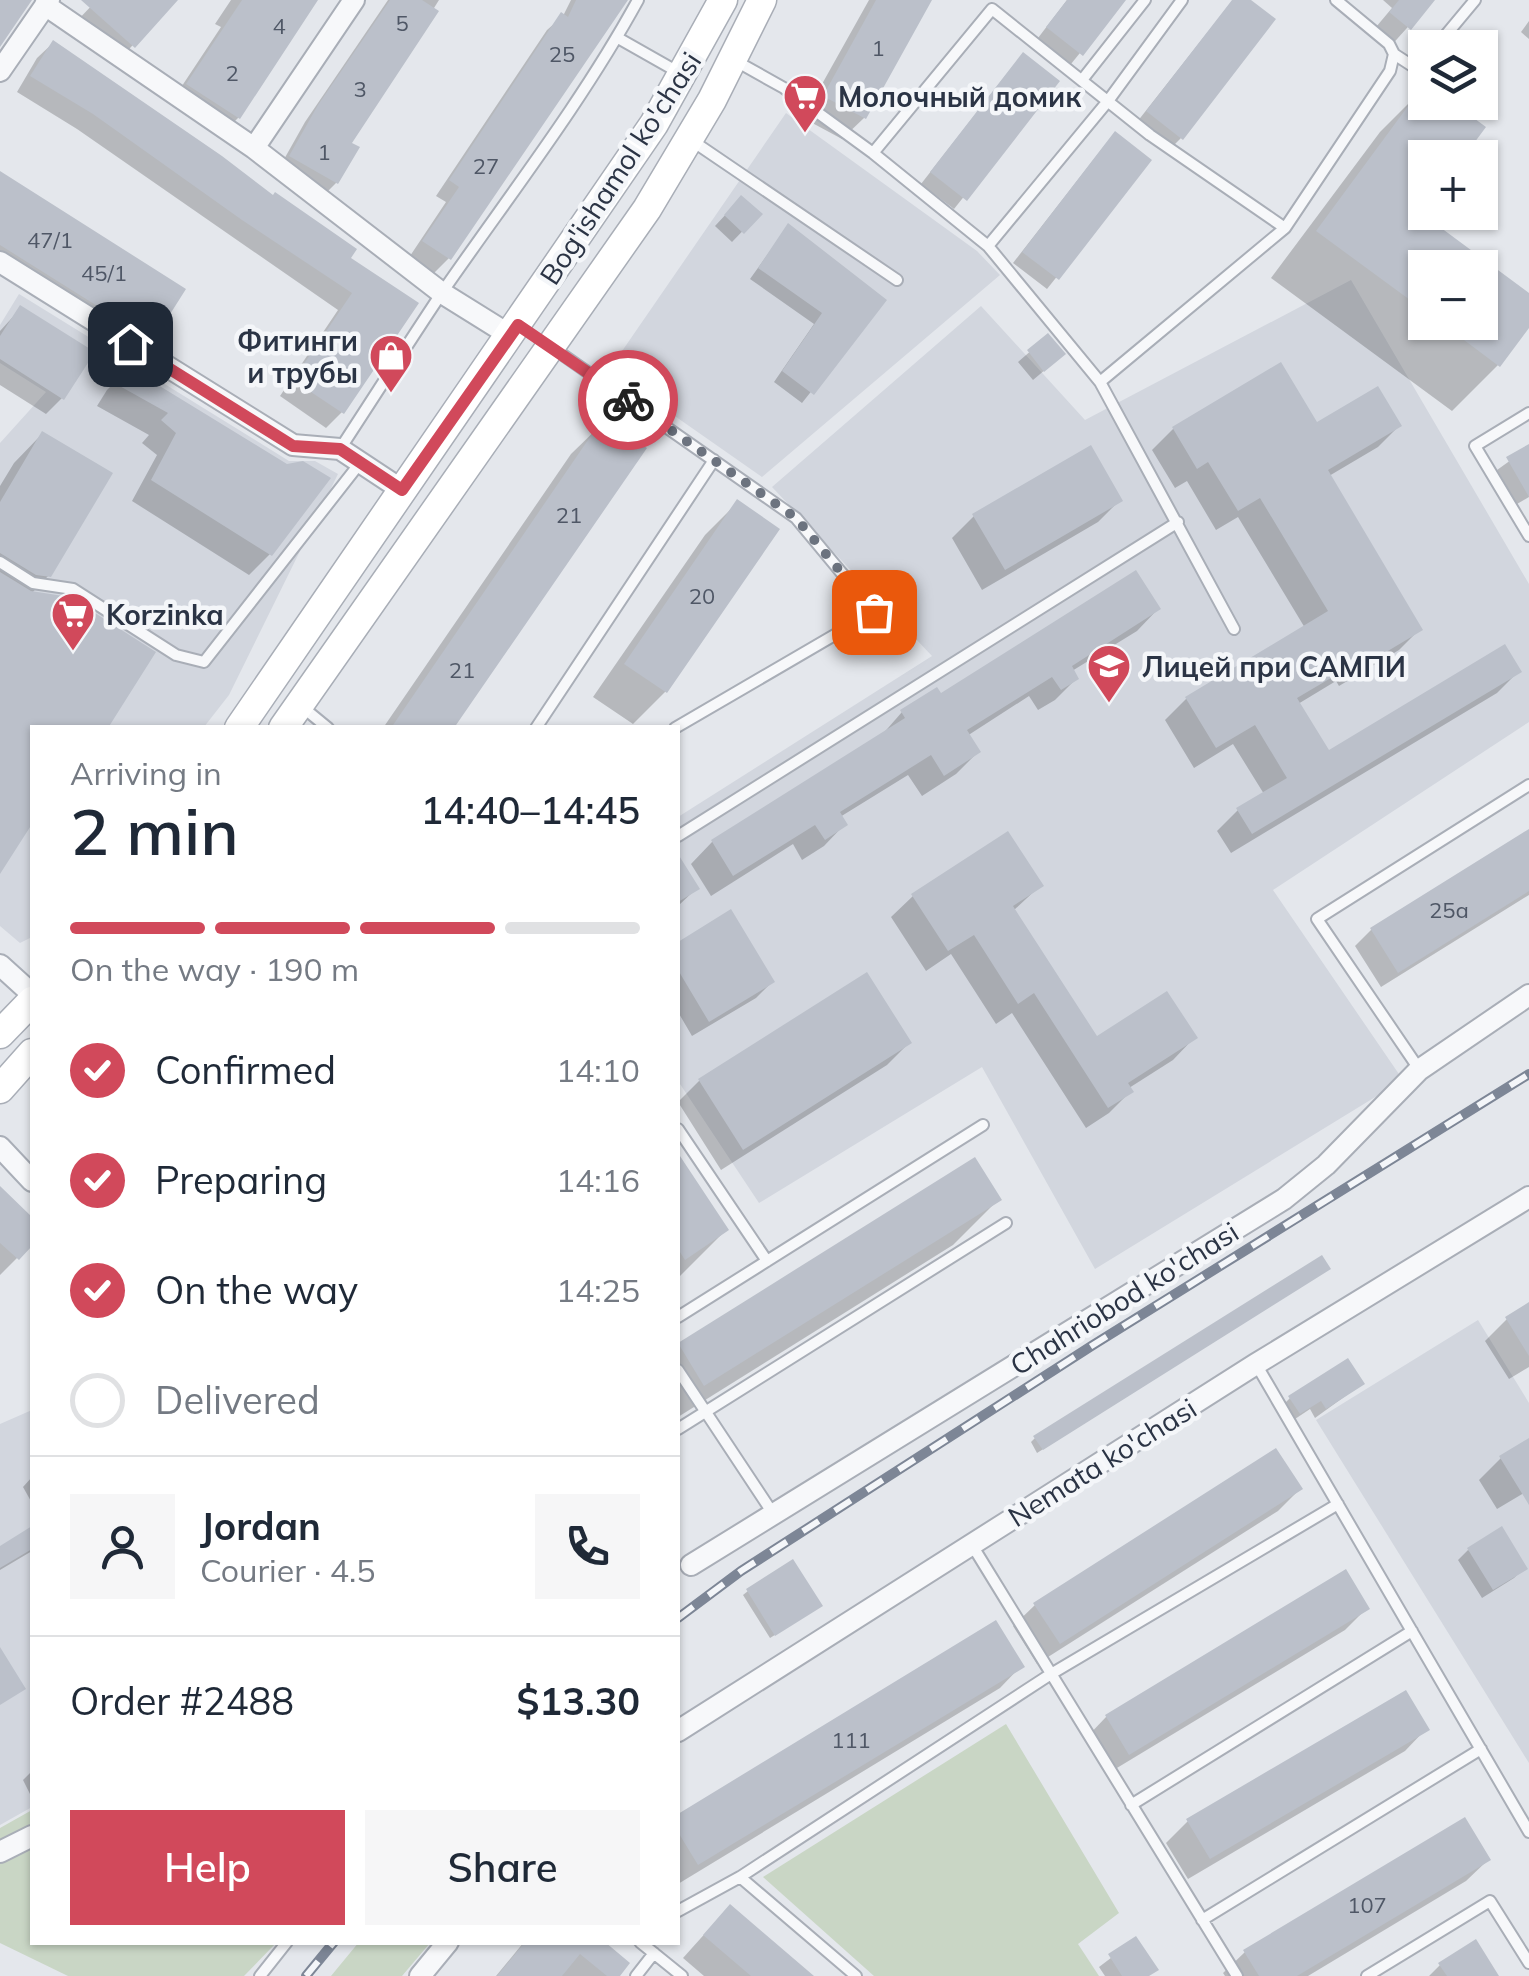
<!DOCTYPE html>
<meta charset="utf-8">
<style>
body{margin:0;font-family:Mulish,sans-serif;background:#f6f6f7;color:#1f2937;height:100vh;display:flex;flex-direction:column;font-size:38px;white-space:nowrap}
*{box-sizing:border-box;margin:0}
p{font-size:32px;color:#747a83}
.icon{flex:none;width:55px;height:55px;fill:none;stroke:currentColor;stroke-width:2;stroke-linecap:round;stroke-linejoin:round}
.map{position:relative;flex:1;overflow:hidden}
.side{position:absolute;left:30px;top:725px;width:650px;height:1220px;display:flex;flex-direction:column;background:#fff;border-radius:0px;box-shadow:0 2px 8px #0004}
.side>*{flex:none}
.controls{position:absolute;left:1408px;top:30px;display:grid;gap:20px}
.controls a{display:grid;place-items:center;width:90px;height:90px;border-radius:0px;background:#fff;box-shadow:0 2px 8px #0004;font-size:50px}
.pin{position:absolute;display:grid;place-items:center;width:85px;height:85px;color:#fff;margin:-42px;border-radius:20px;box-shadow:0 5px 15px #0006}
.courier{position:absolute;display:grid;place-items:center;width:100px;height:100px;margin:-50px;border:8px solid #d1495b;border-radius:50%;background:#fff;color:#222;box-shadow:0 2px 12px #0007}
.summary em{font-style:normal;font-weight:600}
.summary div{display:flex;flex-direction:column-reverse}
.summary{display:flex;align-items:center;justify-content:space-between;height:170px;padding:0 40px}
h1{font-size:65px;font-weight:600;line-height:75px}
.bar{display:grid;grid-template-columns:repeat(4,1fr);gap:15px 10px;align-content:center;height:120px;padding:0 40px}
.bar i{height:12px;border-radius:8px;background:#e0e1e3}
.bar .selected{background:#d1495b}
.bar p{grid-column:span 4}
.line{display:flex;align-items:center;gap:25px;padding:0 40px;border-top:2px solid #e0e1e3}
.line div{flex:1}
.round{display:grid;place-items:center;flex:none;width:105px;height:105px;border-radius:0px;background:#f6f6f7}
ol{padding:0 40px;list-style:none}
li{display:flex;align-items:center;gap:30px;height:110px}
li p{margin-inline-start:auto}
li .icon{padding:10px;border-radius:50%;background:#d1495b;color:#fff;stroke-width:4}
li:last-child{color:#747a83}
li i{width:55px;height:55px;border:5px solid #e0e1e3;border-radius:50%}
.action{display:flex;gap:20px;margin-top:auto;padding:20px 40px}
.action a{flex:1;height:115px;border-radius:0px;background:#d1495b;color:#fff;font-size:40px;font-weight:600;line-height:115px;text-align:center}
.action a+a{background:#f6f6f7;color:#1f2937}
.map>svg:first-child{display:block}
.built{fill:#d2d6de}
.green{fill:#c9d6c5}
.shadow{fill:#0003;fill-rule:evenodd}
.building{fill:#bbc0ca}
.lines{fill:none;stroke-linecap:round;stroke-linejoin:round}
.lane-casing{stroke:#a9aeb7;stroke-width:14}
.street-casing{stroke:#a9aeb7;stroke-width:24}
.secondary-casing{stroke:#a9aeb7;stroke-width:31}
.lane{stroke:#f7f8fa;stroke-width:10}
.street{stroke:#f7f8fa;stroke-width:20}
.secondary{stroke:#fff;stroke-width:28}
.rail-casing{stroke:#7d8696;stroke-width:10}
.rail{stroke:#f4f6f9;stroke-width:6;stroke-dasharray:19;stroke-linecap:butt}
.done{stroke:#6c737f;stroke-width:10;stroke-dasharray:0 18}
.route{stroke:#d1495b;stroke-width:12}
.labels{text-anchor:middle;dominant-baseline:central;stroke-width:9;stroke-linejoin:round;paint-order:stroke}
.number-label{font-size:22px;fill:#4f5766}
.poi-label{font-size:28px;font-weight:bold;fill:#2b3445;stroke:#f4f6f9;text-anchor:start}
.street-label{font-size:28px;fill:#2b3445;stroke:#f4f6f9}
</style>
<div class="map">
<svg width="1529" height="1976" viewBox="0 0 1529 1976">
<rect width="100%" height="100%" fill="#e4e7ec"/>
<!-- built -->
<path class="built" d="M786 113 977 251 1000 275 762 477 609 370Z
M1351 280 1529 584V722L1273 890 1403 1080 1095 1269 982 1067 759 1203 678 1081V817L932 656 772 487 981 306 1085 420Z
M19 294 289 461H315L338 474 229 695 204 727 32 728V937L20 943 0 926V443L46 392 0 363V325Z
M1478 1320 1529 1403V1763L1316 1420Z
M32 1410V1807L0 1825V1424Z"/>
<!-- green -->
<path class="green" d="M1006 1724 1119 1913 1078 1944 1099 1976H874L763 1877Z
M32 1810V1942L276 1943 244 1976H68L0 1943V1828Z
M359 1942H430V1943L402 1976H331Z"/>
<!-- shadow -->
<path class="shadow" d="M97 0H173L174 1 117 62 74 24Z
M231 0H315L238 118 222 134 172 101 221 27 215 24Z
M388 0H439L349 144 336 183 323 196 278 170 305 122Z
M571 0H625L449 258 434 273 410 256 446 202 436 196 547 30 563 16Z
M869 0H929L864 118 842 139 803 118Z
M1067 0H1123L1071 64 1038 38Z
M1233 0H1247L1181 138 1171 148 1137 122Z
M1383 0H1432L1389 48 1371 33 1392 8Z
M1529 21V39L1521 32Z
M53 43 348 259 415 304 342 412 326 428 280 396 338 310 77 129 17 92 37 58Z
M1013 66 1056 81 954 209 921 184Z
M1425 87V205L1418 214 1529 296V324L1498 365 1452 411 1271 278 1380 132ZM1425 268H1480V322H1425Z
M1105 145 1149 161 1047 289 1013 263Z
M0 174 149 339 133 355 0 270Z
M741 198 759 214 732 242 715 226Z
M788 226 883 301 802 403 774 382 814 324 750 279Z
M21 308 62 398 46 414 0 385V331Z
M1048 336 1052 364 1033 380 1018 362Z
M128 369 287 467 270 554 249 575 132 501 157 455 142 443 149 435 97 406 107 390Z
M604 422 451 728H383L571 454Z
M1399 426 1378 447 1329 476 1420 629 1399 650 1339 686 1336 681 1298 704 1328 754 1518 672 1497 693 1231 853 1217 831 1238 810 1264 794 1233 744 1194 768 1165 720 1186 699 1305 628 1238 517 1216 530 1187 481 1175 488 1152 450 1173 429Z
M42 434 49 575 31 594 32 820 0 869V486L14 463Z
M1529 447V497L1517 504 1497 470Z
M1120 500 1098 522 982 590 952 538 974 516Z
M737 503 777 530 665 692 633 724 593 697 705 535Z
M1158 609 1137 631 1072 671 1076 679 1055 700 1038 710 1029 696 967 736 978 752 956 774 922 796 908 775 840 817 845 824 824 846 802 860 793 844 711 896 691 864 712 842 881 736 902 712Z
M1529 832V895L1381 987 1355 946 1371 930Z
M678 858 696 889 678 906Z
M1041 885 1013 911 1097 1039 1194 1038 1173 1060 1129 1088 1131 1091 1109 1113 1086 1128 1012 1013 996 1024 951 954 926 971 891 917 913 896Z
M730 913 772 982 756 998 692 1036 678 1012V945Z
M909 1043 887 1065 721 1170 678 1102 699 1081Z
M678 1157 726 1230 678 1278Z
M974 1160 999 1199 953 1245 678 1417 679 1345Z
M0 1189 32 1221V1243L0 1275Z
M1323 1273 1037 1453 1031 1442 1035 1438Z
M1529 1305V1367L1509 1379 1485 1341 1507 1319Z
M1362 1384 1315 1418 1310 1409 1289 1423 1280 1408 1290 1398Z
M1529 1441V1490L1497 1509 1479 1480 1501 1458Z
M32 1477V1503L23 1487Z
M1300 1489 1278 1511 1037 1664 1013 1626 1035 1605Z
M32 1529V1551L0 1570V1549Z
M1468 1550 1524 1568 1514 1578 1482 1598 1458 1560Z
M748 1591 815 1610 770 1638 743 1595Z
M1367 1608 1345 1630 1107 1774 1085 1739 1106 1717Z
M995 1623 1021 1666 1000 1688 678 1884V1817Z
M1426 1729 1405 1751 1188 1879 1166 1843 1188 1821Z
M32 1771V1798L23 1780Z
M1488 1860 1466 1881 1308 1976H1225L1223 1973 1245 1952Z
M709 1929 810 1976H704L683 1958Z
M1136 1939 1149 1976H1105L1099 1967Z
M524 1942H601L617 1976H496Z
M1440 1965 1496 1976H1429Z"/>
<!-- building -->
<path class="building" d="M0 0H32L0 47Z
M81 0H178L135 48Z
M242 0H318L240 119 186 84Z
M390 0H422L439 11 352 143 360 147 338 184 289 156 318 105Z
M576 0H628L451 260 422 241 459 187 449 180 561 12 568 17Z
M876 0H932L866 119 823 96Z
M1067 0H1126L1083 56 1046 27Z
M1232 0H1251L1276 19 1183 140 1146 111Z
M1399 0H1435L1411 30 1389 12Z
M53 40 222 156 273 195 275 192 357 249 351 258 419 303 344 414 293 380 352 293 242 220 93 114 30 76Z
M1023 52 1060 81 967 201 930 172Z
M1425 83V102H1452L1486 127 1463 158H1425V216L1529 293V328L1500 367 1440 322H1480V268H1425V311L1316 231Z
M1115 131 1152 160 1059 280 1022 252Z
M0 171 186 289 153 341 0 245Z
M741 195 763 214 744 234 724 215Z
M788 223 887 300 814 395 782 371 822 313 758 268Z
M20 305 95 352 64 400 0 359V336Z
M1048 333 1066 354 1044 372 1027 350Z
M1281 362 1317 422 1378 386 1402 426 1328 470 1423 630 1361 667 1358 662 1297 698 1329 750 1505 644 1522 672 1252 834 1236 808 1287 778 1255 725 1216 748 1185 697 1328 611 1260 498 1238 511 1208 462 1197 469 1172 427Z
M127 366 287 464 303 461 331 478 272 556 151 480 176 433 161 420 168 413 116 384Z
M603 418 647 448 454 728H391Z
M42 431 113 473 51 577 36 575 0 553V502Z
M1529 444V497L1506 457Z
M1091 445 1123 501 1005 570 972 514Z
M737 499 780 529 667 693 624 664Z
M1136 570 1161 609 1072 666 1079 679 1061 690 1052 677 967 730 981 752 944 776 931 755 840 812 848 825 825 840 815 825 733 876 711 840 905 718 900 710 937 687 941 693Z
M0 572 31 591 70 597 156 652 108 728H32V824L0 874Z
M1529 829V891L1398 973 1370 928Z
M1008 831 1044 886 1013 906 1097 1036 1167 991 1198 1038 1128 1083 1134 1092 1108 1108 1034 993 1018 1004 974 935 948 951 911 894Z
M678 854 700 889 678 902Z
M731 909 775 982 709 1022 678 970V942Z
M867 972 912 1043 743 1150 698 1079Z
M678 1153 729 1230 685 1260 678 1249Z
M975 1157 1002 1200 704 1386 678 1343Z
M0 1186 32 1217V1246L19 1260 0 1243Z
M1322 1255 1331 1269 1043 1450 1033 1436Z
M1529 1302V1356L1505 1317Z
M1348 1358 1365 1384 1326 1409 1321 1401 1300 1414 1288 1396Z
M1529 1438V1505L1499 1456Z
M1276 1448 1303 1489 1060 1644 1033 1603Z
M32 1526V1549L0 1568V1546Z
M1502 1526 1528 1569 1493 1590 1467 1548Z
M793 1559 823 1606 775 1636 746 1589Z
M1346 1569 1370 1609 1129 1755 1105 1715Z
M996 1620 1025 1667 698 1865 678 1832V1814Z
M0 1647 26 1689 0 1705Z
M1406 1690 1430 1730 1210 1859 1186 1819Z
M1465 1817 1491 1860 1297 1976H1259L1243 1950Z
M730 1904 814 1976H751L703 1935Z
M1136 1936 1159 1970 1149 1976H1122L1108 1954Z
M1476 1939 1499 1976H1447L1438 1963Z
M525 1942H605L630 1963 620 1976H607L580 1954 562 1976H497Z"/>
<g class="lines">
<defs>
<path id="lane" d="M1336 0 1389 44 1394 54 1417 69 1425 59
M618 38 678 72
M1435 48 1475 0
M734 60 784 88 873 153 988 246 1100 382 1285 228 1390 71 1394 54
M1082 80 1145 0
M691 140 897 280
M873 153 992 9 1150 135 1285 228
M988 246 1108 101 1182 0
M553 348 796 518 874 612 675 728
M1100 382 1234 629
M1529 413 1475 446 1529 536
M340 449C374 397 407 345 441 294 508 197 581 104 638 0
M0 562 33 583 73 589 176 655 204 662 360 463
M300 705 328 728
M536 728 714 460
M678 836 1178 522
M1419 1069 1317 919 1529 785
M678 1129 767 1261
M678 1317 983 1125
M1256 1364 1529 1832
M678 1370 774 1515
M678 1429 1006 1223
M972 1545 1237 1976
M1131 1805 1412 1631
M740 1877 856 1976
M678 1911 740 1877 1051 1674 1338 1504
M1202 1920 1481 1749
M640 1942 682 1976
M260 1976 287 1942
M636 1976 654 1953
M1367 1976 1490 1901 1529 1963"/>
<path id="street" d="M45 5 254 148 442 293 511 336
M0 71 49 0
M254 148 354 0
M0 262 293 445 340 449 402 490
M0 965 32 994
M0 1147 32 1181
M691 1565 1284 1199 1326 1165 1419 1070 1529 995
M678 1731 1256 1364 1529 1197
M0 1852 32 1836
M420 1976 448 1942"/>
<path id="secondary" d="M239 728 654 124 723 0
M283 728 647 209 712 100 762 0
M0 1034 32 1001
M0 1089 32 1053"/>
</defs>
<!-- lane casing -->
<use href="#lane" class="lane-casing"/>
<!-- street casing -->
<use href="#street" class="street-casing"/>
<!-- secondary casing -->
<use href="#secondary" class="secondary-casing"/>
<!-- lane -->
<use href="#lane" class="lane"/>
<!-- street -->
<use href="#street" class="street"/>
<!-- secondary -->
<use href="#secondary" class="secondary"/>
<defs>
<path id="rail" d="M678 1618 741 1571 1093 1345 1529 1074
M306 1976 334 1942"/>
</defs>
<!-- rail casing -->
<use href="#rail" class="rail-casing"/>
<!-- rail -->
<use href="#rail" class="rail"/>
</g>
<g class="lines">
<!-- done -->
<path class="done" d="M628 400 796 518 874 612"/>
<!-- route -->
<path class="route" d="M130 344 293 446 340 449 402 490 518 325 628 400"/>
</g>
<!-- icons -->
<defs>
<symbol id="supermarket-pin" viewBox="-11 -11 22 30"><path d="M0 17L-7.5 6A9.5 9.5 0 1 1 7.5 6Z" fill="#d1495b" stroke="#f4f6f9"/><path d="M-6-5.5h2.5l.6 2H6L4.5 2H-2.5L-4.4-4H-6ZM-1.5 3.2a1.3 1.3 0 1 0 .1 0ZM3 3.2a1.3 1.3 0 1 0 .1 0Z" fill="#fff"/></symbol>
<symbol id="shop-pin" viewBox="-11 -11 22 30"><path d="M0 17L-7.5 6A9.5 9.5 0 1 1 7.5 6Z" fill="#d1495b" stroke="#f4f6f9"/><path d="M-5-2.5h2.3a2.7 3.5 0 0 1 5.4 0H5L5.5 6h-11ZM-1.5-2.5h3a1.5 2.3 0 0 0-3 0Z" fill="#fff"/></symbol>
<symbol id="university-pin" viewBox="-11 -11 22 30"><path d="M0 17L-7.5 6A9.5 9.5 0 1 1 7.5 6Z" fill="#d1495b" stroke="#f4f6f9"/><path d="M0-5L7-2L0 1L-7-2ZM-4 1L0 2.5L4 1V4Q0 6-4 4Z" fill="#fff"/></symbol>
</defs>
<g fill-rule="evenodd">
<use href="#supermarket-pin" x="780" y="71" width="50" height="68"/>
<use href="#shop-pin" x="366" y="331" width="50" height="68"/>
<use href="#supermarket-pin" x="48" y="589" width="50" height="68"/>
<use href="#university-pin" x="1084" y="641" width="50" height="68"/>
</g>
<g class="labels">
<!-- number labels -->
<g class="number-label">
<text x="402" y="23">5</text>
<text x="279" y="26">4</text>
<text x="878" y="48">1</text>
<text x="562" y="54">25</text>
<text x="232" y="73">2</text>
<text x="360" y="89">3</text>
<text x="324" y="152">1</text>
<text x="486" y="166">27</text>
<text x="50" y="240">47/1</text>
<text x="104" y="273">45/1</text>
<text x="569" y="515">21</text>
<text x="702" y="596">20</text>
<text x="462" y="670">21</text>
<text x="1449" y="910">25а</text>
<text x="851" y="1740">111</text>
<text x="1367" y="1905">107</text>
</g>
<!-- poi labels -->
<g class="poi-label">
<text x="838" y="96">Молочный домик</text>
<text x="358" y="340" text-anchor="end">Фитинги<tspan x="358" dy="32">и трубы</tspan></text>
<text x="106" y="614">Korzinka</text>
<text x="1142" y="666">Лицей при САМПИ</text>
</g>
<!-- street labels -->
<g class="street-label">
<text transform="translate(620 168) rotate(-57)">Bog'ishamol ko'chasi</text>
<text transform="translate(1124 1298) rotate(-32)">Chahriobod ko'chasi</text>
<text transform="translate(1102 1462) rotate(-32)">Nemata ko'chasi</text>
</g>
</g>
</svg>
<div class="controls">
<a><svg class="icon" aria-label="layers" viewBox="0 0 24 24"><path d="M12 4l9 5-9 5-9-5zM3 14l9 5 9-5"/></svg></a>
<a>+</a>
<a>−</a>
</div>
<div class="pin" style="left:874px;top:612px;background:#ea580c"><svg class="icon" aria-label="bag" viewBox="0 0 24 24"><path d="M5 8h14l-1 12H6zM9 8a3 3 0 0 1 6 0"/></svg></div>
<div class="pin" style="left:130px;top:344px;background:#1f2937"><svg class="icon" aria-label="home" viewBox="0 0 24 24"><path d="M3 11l9-7 9 7M6 9v11h12V9"/></svg></div>
<div class="courier" style="left:628px;top:400px"><svg class="icon" aria-label="bike" viewBox="0 0 24 24"><circle cx="6" cy="16" r="4"/><circle cx="18" cy="16" r="4"/><path d="M6 16l4-8h5l3 8M10 8l3 8H6M13 5h3"/></svg></div>
<section class="side">
<div class="summary"><div><h1>2 min</h1><p>Arriving in</p></div><em>14:40–14:45</em></div>
<div class="bar"><i class="selected"></i><i class="selected"></i><i class="selected"></i><i></i><p>On the way · 190 m</p></div>
<ol>
<li><svg class="icon" aria-label="check" viewBox="0 0 24 24"><path d="M5 12l5 5 9-10"/></svg>Confirmed<p>14:10</p></li>
<li><svg class="icon" aria-label="check" viewBox="0 0 24 24"><path d="M5 12l5 5 9-10"/></svg>Preparing<p>14:16</p></li>
<li><svg class="icon" aria-label="check" viewBox="0 0 24 24"><path d="M5 12l5 5 9-10"/></svg>On the way<p>14:25</p></li>
<li><i></i>Delivered</li>
</ol>
<div class="line" style="height:180px"><a class="round"><svg class="icon" aria-label="person" viewBox="0 0 24 24"><circle cx="12" cy="8" r="4"/><path d="M4 21q1-7 8-7t8 7"/></svg></a><div><b>Jordan</b><p>Courier · 4.5</p></div><a class="round"><svg class="icon" aria-label="phone" viewBox="0 0 24 24"><path d="M5 4h4l2 5-3 2q2 4 5 5l2-3 5 2v4C11 20 4 13 5 4z"/></svg></a></div>
<div class="line" style="height:130px"><div>Order #2488</div><b>$13.30</b></div>
<div class="action"><a>Help</a><a>Share</a></div>
</section>
</div>
